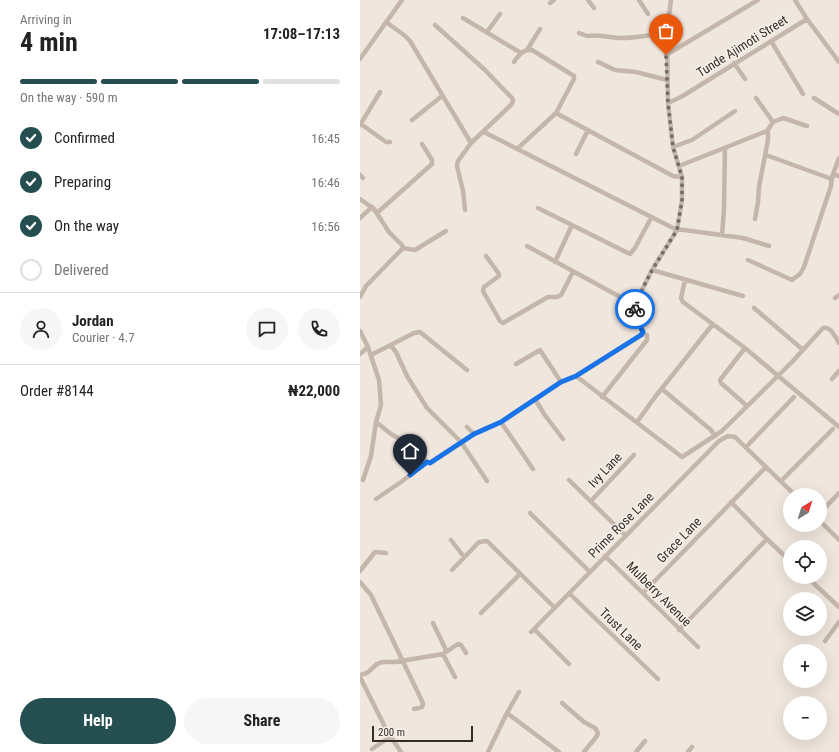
<!DOCTYPE html>
<meta charset="utf-8">
<style>
body{margin:0;font-family:"Roboto Condensed",sans-serif;background:#f6f6f6;color:#222;height:100vh;display:flex;flex-direction:column;font-size:15px;white-space:nowrap}
*{box-sizing:border-box;margin:0}
p{font-size:13px;color:#767676}
.icon{flex:none;width:22px;height:22px;fill:none;stroke:currentColor;stroke-width:2;stroke-linecap:round;stroke-linejoin:round}
.map{position:relative;flex:1;overflow:hidden}
.side{display:flex;flex-direction:column;background:#fff;width:360px}
.side>*{flex:none}
.needle{width:26px;rotate:38deg}
.tools{position:absolute;left:423px;top:488px;display:grid;gap:8px}
.tools a{display:grid;place-items:center;width:44px;height:44px;border-radius:50%;background:#fff;box-shadow:0 4px 16px #0002;font-size:20px}
.scale{position:absolute;left:12px;bottom:10px;width:101px;box-sizing:border-box;padding-left:4px;border:2px solid #342c29;border-top:0;font-size:11px;line-height:14px;white-space:nowrap;color:#342c29;-webkit-text-stroke:3px #f7f0e9;paint-order:stroke}
.pin{position:absolute;display:grid;place-items:center;width:34px;height:34px;color:#fff;margin:-41px -17px;border-radius:50% 50% 50% 0;rotate:-45deg;box-shadow:0 0 4px #0007}
.pin .icon{rotate:45deg}
.courier{position:absolute;display:grid;place-items:center;width:40px;height:40px;margin:-20px;border:3px solid #1a73e8;border-radius:50%;background:#fff;color:#222;box-shadow:0 1px 5px #0007}
.overview em{font-style:normal;font-weight:700}
.overview div{display:flex;flex-direction:column-reverse}
.overview{display:flex;align-items:center;justify-content:space-between;height:68px;padding:0 20px}
h1{font-size:26px;font-weight:700;line-height:30px}
.bar{display:grid;grid-template-columns:repeat(4,1fr);gap:6px 4px;align-content:center;height:48px;padding:0 20px}
.bar i{height:5px;border-radius:3px;background:#e0e0e0}
.bar .current{background:#244e50}
.bar p{grid-column:span 4}
.line{display:flex;align-items:center;gap:10px;padding:0 20px;border-top:1px solid #e0e0e0}
.line div{flex:1}
.round{display:grid;place-items:center;flex:none;width:42px;height:42px;border-radius:21px;background:#f6f6f6}
ol{padding:0 20px;list-style:none}
li{display:flex;align-items:center;gap:12px;height:44px}
li p{margin-inline-start:auto}
li .icon{padding:4px;border-radius:50%;background:#244e50;color:#fff;stroke-width:4}
li:last-child{color:#767676}
li i{width:22px;height:22px;border:2px solid #e0e0e0;border-radius:50%}
.primary-button{display:flex;gap:8px;margin-top:auto;padding:8px 20px}
.primary-button a{flex:1;height:46px;border-radius:24px;background:#244e50;color:#fff;font-size:16px;font-weight:700;line-height:46px;text-align:center}
.primary-button a+a{background:#f6f6f6;color:#222}
main{display:flex;flex:1;min-height:0}
.map>svg:first-child{display:block}
.lines{fill:none;stroke-linecap:round;stroke-linejoin:round}
.minor{stroke:#c5b6ab;stroke-width:4.5}
.done{stroke:#756d68;stroke-width:4;stroke-dasharray:0 7.2}
.route{stroke:#1a73e8;stroke-width:5}
.labels{text-anchor:middle;dominant-baseline:central;stroke-width:3;stroke-linejoin:round;paint-order:stroke}
.street-label{font-size:13px;fill:#342c29;stroke:#f7f0e9}
</style>
<main>
<section class="side">
<div class="overview"><div><h1>4 min</h1><p>Arriving in</p></div><em>17:08–17:13</em></div>
<div class="bar"><i class="current"></i><i class="current"></i><i class="current"></i><i></i><p>On the way · 590 m</p></div>
<ol>
<li><svg class="icon" aria-label="check" viewBox="0 0 24 24"><path d="M5 12l5 5 9-10"/></svg>Confirmed<p>16:45</p></li>
<li><svg class="icon" aria-label="check" viewBox="0 0 24 24"><path d="M5 12l5 5 9-10"/></svg>Preparing<p>16:46</p></li>
<li><svg class="icon" aria-label="check" viewBox="0 0 24 24"><path d="M5 12l5 5 9-10"/></svg>On the way<p>16:56</p></li>
<li><i></i>Delivered</li>
</ol>
<div class="line" style="height:72px"><a class="round"><svg class="icon" aria-label="person" viewBox="0 0 24 24"><circle cx="12" cy="8" r="4"/><path d="M4 21q1-7 8-7t8 7"/></svg></a><div><b>Jordan</b><p>Courier · 4.7</p></div><a class="round"><svg class="icon" aria-label="chat" viewBox="0 0 24 24"><path d="M4 5h16v11H9l-5 4z"/></svg></a><a class="round"><svg class="icon" aria-label="phone" viewBox="0 0 24 24"><path d="M5 4h4l2 5-3 2q2 4 5 5l2-3 5 2v4C11 20 4 13 5 4z"/></svg></a></div>
<div class="line" style="height:52px"><div>Order #8144</div><b>₦22,000</b></div>
<div class="primary-button"><a>Help</a><a>Share</a></div>
</section>
<div class="map">
<svg width="479" height="752" viewBox="0 0 479 752">
<rect width="100%" height="100%" fill="#efe6dd"/>
<g class="lines">
<!-- minor -->
<path class="minor" d="M228 0 234 8
M279 0 288 14
M435 0 447 19 479 62
M190 3 194 0
M103 18 161 53
M26 22 44 35 50 41 111 143
M75 25 125 70 152 98 153 101 151 105 111 143 98 161 97 166 103 191 105 210
M127 32 140 14
M219 33 227 36C239 34 250 38 262 38 277 38 292 35 307 32
M411 41 443 94
M167 50 180 29
M306 55 398 0
M0 59 42 0
M154 62C159 55 163 49 172 50L214 76V79L196 113 157 149
M238 62 255 70 276 72 307 80
M374 63 385 79
M396 98 413 122
M454 98 479 114
M308 103 321 97 447 19
M196 113 313 176 322 177
M52 120 82 96
M1 124 26 142H30
M0 125 20 92
M124 132 317 230
M313 147 332 140 375 111
M216 154 228 130
M406 155 469 178 471 180
M319 166 407 131 413 122 423 118 447 126
M0 175 3 178
M472 177 479 158
M0 199 14 209 29 232 42 245 43 248 6 286 0 297
M178 208 270 254 275 248 291 218
M17 213 72 164V160L62 144
M0 218 12 207
M395 219 398 202 399 187 408 140V133L407 131
M317 229 383 238 409 246
M362 235 364 209 365 148
M43 248 55 250 86 231
M126 256 139 274V276L124 287 123 291 140 321 143 323 188 297H197L201 295 213 272
M388 260 432 280 440 274 444 267 471 186 472 177 476 175 479 176
M195 262 212 225
M292 270 383 296
M325 280 321 298 323 302 385 348 479 427
M475 298 479 295
M273 304 278 298 292 270 317 230 322 200V177L313 147 308 103 307 32 311 0
M394 308 442 349
M0 331 8 347 19 380 21 405 16 422 11 456 3 480
M29 346 32 347 36 352 47 376 67 408 101 442 127 481
M385 348 360 380 361 383 387 406
M0 354 8 347
M11 355 54 333 60 332 107 370
M156 364 180 350 201 382
M216 376 322 457 362 431 432 362 463 328C471 326 475 337 479 343
M472 379 479 371
M302 389 351 430 355 436
M242 397 287 340V335L283 334
M175 399 184 414 203 439
M16 422 31 434 40 439 55 449 67 462
M141 422 173 469
M277 422 295 397 353 324
M107 427 114 434
M386 447 434 397
M209 480 266 536
M421 481 473 429
M16 499 41 482 67 462 70 463 114 434 141 422 201 382 216 376 283 334V331L275 317V307L273 304 167 246
M231 501 274 455
M371 502 407 539 430 561
M170 513 230 572
M460 513 479 493
M460 521 479 540
M91 540 104 557
M245 556 338 647
M92 570 119 542 127 541 195 608
M0 571 15 552 26 553
M447 577 479 607
M0 582 11 595 62 701 63 704 62 707 54 709
M283 593 406 467
M210 594 298 679
M121 613 160 574
M73 623 86 650 85 652
M174 629 209 664
M319 630 407 539
M171 632 359 441 368 436 375 437 378 440 435 495
M465 641 479 622
M83 654 95 677
M0 675 7 673 17 664 22 662H35L83 654 98 644 101 645 106 653
M0 677 27 731 41 752
M159 692 147 713 199 752
M202 703 224 722 235 728 238 733 237 736 224 752
M12 749 30 737
M128 752 147 713
M276 752 285 741
M328 752 332 747"/>
</g>
<g class="lines">
<!-- done -->
<path class="done" d="M275 309 273 304 278 298 292 270 317 230 322 200V177L313 147 308 103 306 55"/>
<!-- route -->
<path class="route" d="M50 475 67 462 70 463 114 434 141 422 201 382 216 376 281 335 283 332 275 317V309"/>
</g>
<g class="labels">
<!-- street labels -->
<g class="street-label">
<text transform="translate(382 46) rotate(-32)">Tunde Ajimoti Street</text>
<text transform="translate(245 470) rotate(-47)">Ivy Lane</text>
<text transform="translate(261 525) rotate(-45)">Prime Rose Lane</text>
<text transform="translate(319 540) rotate(-46)">Grace Lane</text>
<text transform="translate(299 594) rotate(45)">Mulberry Avenue</text>
<text transform="translate(261 629) rotate(44)">Trust Lane</text>
</g>
</g>
</svg>
<div class="tools">
<a><svg class="needle" viewBox="-14 -14 28 28"><path d="M0-13l5 13h-10z" fill="#e53935"/><path d="M0 13l5-13h-10z" fill="#767676"/></svg></a>
<a><svg class="icon" aria-label="locate" viewBox="0 0 24 24"><circle cx="12" cy="12" r="6"/><path d="M12 2v4M12 18v4M2 12h4M18 12h4"/></svg></a>
<a><svg class="icon" aria-label="layers" viewBox="0 0 24 24"><path d="M12 4l9 5-9 5-9-5zM3 14l9 5 9-5"/></svg></a>
<a>+</a>
<a>−</a>
</div>
<div class="scale">200 m</div>
<div class="pin" style="left:306px;top:55px;background:#ea580c"><svg class="icon" aria-label="bag" viewBox="0 0 24 24"><path d="M5 8h14l-1 12H6zM9 8a3 3 0 0 1 6 0"/></svg></div>
<div class="pin" style="left:50px;top:475px;background:#1f2937"><svg class="icon" aria-label="home" viewBox="0 0 24 24"><path d="M3 11l9-7 9 7M6 9v11h12V9"/></svg></div>
<div class="courier" style="left:275px;top:309px"><svg class="icon" aria-label="bike" viewBox="0 0 24 24"><circle cx="6" cy="16" r="4"/><circle cx="18" cy="16" r="4"/><path d="M6 16l4-8h5l3 8M10 8l3 8H6M13 5h3"/></svg></div>
</div>
</main>
